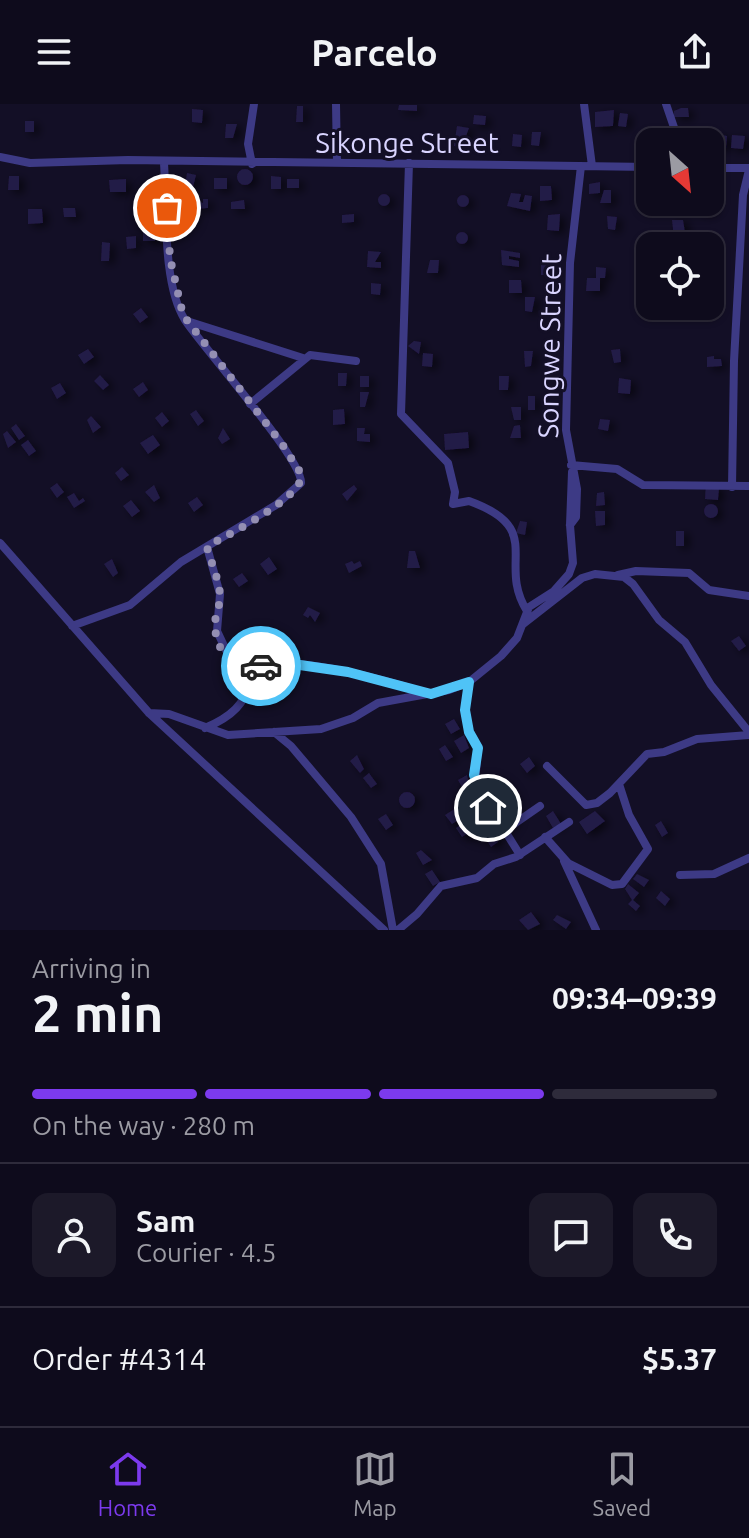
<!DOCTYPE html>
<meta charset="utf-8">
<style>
body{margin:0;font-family:Ubuntu,sans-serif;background:#1c1929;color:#f1f3f6;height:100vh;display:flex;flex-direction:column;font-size:30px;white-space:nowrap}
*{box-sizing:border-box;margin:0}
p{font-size:26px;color:#9b9ba3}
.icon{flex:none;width:44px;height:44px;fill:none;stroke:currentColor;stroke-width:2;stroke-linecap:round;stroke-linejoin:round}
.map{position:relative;height:826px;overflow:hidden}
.panel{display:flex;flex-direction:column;background:#0e0b1c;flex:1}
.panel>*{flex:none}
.needle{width:52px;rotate:153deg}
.fabs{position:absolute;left:636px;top:24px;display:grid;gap:16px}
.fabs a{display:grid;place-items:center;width:88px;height:88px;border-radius:16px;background:#0e0b1c;box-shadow:0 2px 6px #0004,0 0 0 2px #2e2b3b;font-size:40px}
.pin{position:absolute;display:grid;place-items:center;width:68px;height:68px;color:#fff;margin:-34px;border:4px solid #fff;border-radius:50%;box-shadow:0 2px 8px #0007}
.courier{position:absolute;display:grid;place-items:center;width:80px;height:80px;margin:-40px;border:6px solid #4fc3f7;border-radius:50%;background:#fff;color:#222;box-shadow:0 2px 10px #0007}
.headline em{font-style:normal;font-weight:600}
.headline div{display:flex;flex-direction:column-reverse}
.headline{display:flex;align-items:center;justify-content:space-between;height:136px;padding:0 32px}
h1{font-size:52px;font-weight:600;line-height:60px}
.bar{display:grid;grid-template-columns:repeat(4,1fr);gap:12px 8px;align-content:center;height:96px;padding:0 32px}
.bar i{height:10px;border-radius:6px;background:#2e2b3b}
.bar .selected{background:#7c3aed}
.bar p{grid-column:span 4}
.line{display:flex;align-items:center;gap:20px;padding:0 32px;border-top:2px solid #2e2b3b}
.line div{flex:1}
.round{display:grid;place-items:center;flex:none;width:84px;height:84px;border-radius:16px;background:#1c1929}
header{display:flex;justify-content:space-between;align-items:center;height:104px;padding:0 32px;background:#0e0b1c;font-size:36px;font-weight:600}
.menu{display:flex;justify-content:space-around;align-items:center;height:112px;border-top:2px solid #2e2b3b;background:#0e0b1c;font-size:22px;color:#9b9ba3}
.menu a{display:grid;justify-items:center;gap:4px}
.menu .selected{color:#7c3aed}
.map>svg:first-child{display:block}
.building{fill:#241b47;filter:url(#shadow)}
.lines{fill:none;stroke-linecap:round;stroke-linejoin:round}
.street{stroke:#3d3a85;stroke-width:8}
.done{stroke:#948fb3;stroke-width:8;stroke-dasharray:0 14.4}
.route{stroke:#4fc3f7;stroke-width:10}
.labels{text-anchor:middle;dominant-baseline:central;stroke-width:6;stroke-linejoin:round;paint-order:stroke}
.street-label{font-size:28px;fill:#d9d4ff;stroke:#130f26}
</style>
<header><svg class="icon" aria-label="menu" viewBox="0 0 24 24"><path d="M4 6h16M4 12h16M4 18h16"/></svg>Parcelo<svg class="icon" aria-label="share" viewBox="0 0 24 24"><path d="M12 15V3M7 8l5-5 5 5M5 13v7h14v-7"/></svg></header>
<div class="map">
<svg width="749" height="826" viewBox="0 0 749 826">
<defs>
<filter id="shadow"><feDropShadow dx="5" dy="3" stdDeviation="4" flood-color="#0009"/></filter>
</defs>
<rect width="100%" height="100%" fill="#130f26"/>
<!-- building -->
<path class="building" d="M399 1H417V7L398 6Z
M297 2H303V18H296Z
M681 4H688L689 13H674V7Z
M192 5 203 6 202 19 192 18Z
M614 6 613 22 595 23V8Z
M620 9 628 10 626 23 618 22Z
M474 11 486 12 485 21 473 20Z
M25 17H34V28H25Z
M226 20H237L233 34H225Z
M457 22 469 24 462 43 454 42Z
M532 28H541L539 42 531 41Z
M513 30 522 31 521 43 512 42Z
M717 30 727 32 726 44 715 43Z
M732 31 745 32 743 45 731 44Z
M237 73a8 8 0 1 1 16 0a8 8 0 1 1-16 0Z
M187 69 196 71 193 83 185 82Z
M9 72H19V86H8Z
M271 72 281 73V85H271Z
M214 74H227V85H214Z
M126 75V88H110L109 76Z
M287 75H299V84H287Z
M600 78V89L589 90V80Z
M540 82H551L552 96 540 97Z
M156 85 157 96H146L145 86Z
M604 86H611V99H600Z
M511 89 521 90 519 98H523L525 91 532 92 530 107 507 102Z
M378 96a6 6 0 1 1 12 0a6 6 0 1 1-12 0Z
M457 97a6 6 0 1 1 12 0a6 6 0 1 1-12 0Z
M203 95H208V104L196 105 195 96 203 99Z
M244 96 245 105H231V98Z
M699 98 712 102 713 108 700 109Z
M157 102 156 115 142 114 143 103Z
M179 103H191V114L179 111Z
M63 104H75L76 113H64Z
M28 105H42L43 119 28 120Z
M354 110V118L342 119V111Z
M560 110 559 127 547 126 548 111Z
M607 112 617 113 615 126 608 125Z
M672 116H683L686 135 674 134Z
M143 126H155V137H143Z
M456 134a6 6 0 1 1 12 0a6 6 0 1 1-12 0Z
M136 132V144L127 145 126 133Z
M102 138 110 139 109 157H101Z
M501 146 520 149V154L509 152V155L519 157V163L502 161Z
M368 147 381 148 375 158H381V164L367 163Z
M430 156H439L438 169H427Z
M541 158H551V171H541Z
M596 163 606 164 605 174H600V187H586L587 174H596Z
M509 176H521L522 189H509Z
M371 179 381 180 380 191 371 190Z
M525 193H535L532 208 525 207Z
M141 204 148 213 140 219 133 210Z
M414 237 421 238 419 250 408 242Z
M88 245 94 253 84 260 78 251Z
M620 245 621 258 614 259 611 246Z
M524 247H533L531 262 525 263Z
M423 249 433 250 432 263 422 262Z
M714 252V255H721L722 262 707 263V253Z
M338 269H347L346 282H338Z
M100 271 109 281 103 286 94 277Z
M360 272H369V283H360Z
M499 272H509L508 286H499Z
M619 274 631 276 630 290 618 289Z
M143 278 148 286 139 293 133 285Z
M60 279 66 289 57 295 51 284Z
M360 288H369L365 303H360Z
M528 292H535V306H528Z
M511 303H521V316H514Z
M344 305 345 320 333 321V306Z
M196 306 204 317 198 322 190 310Z
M162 308 169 317 162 323 155 314Z
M91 312 101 323 93 329 87 316Z
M600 315 610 316 608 327 598 325Z
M16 320 25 332 19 336 11 324Z
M520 321 521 334H510L514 322Z
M223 324 230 335 222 340 218 334Z
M357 324H365L364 330H370V338L357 337Z
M7 327 16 338 8 344 3 330Z
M468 328 469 344 445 346 444 330Z
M153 331 160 341 148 350 140 339Z
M28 336 36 347 29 352 21 341Z
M122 363 129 371 121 377 115 369Z
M706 378 719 384 718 396 705 395Z
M57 379 64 388 57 394 50 384Z
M154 381 160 394 154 398 145 388Z
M354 381 357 385 347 397 342 390Z
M604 388 605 401 596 402 597 389Z
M74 389 79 397 83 394 85 397 74 404 67 393Z
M197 393 203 401 194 408 188 399Z
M131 396 140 407 132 413 123 402Z
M704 407a7 7 0 1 1 14 0a7 7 0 1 1-14 0Z
M595 407H605V421L596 422Z
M520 417 527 418 525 431 516 429Z
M676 427H684V442H676Z
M409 447H415L420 464H407Z
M269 453 277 465 268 471 260 460Z
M112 455 118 469 113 473 104 460Z
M352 457 354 460 360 457 362 462 349 469 345 460Z
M242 469 248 477 239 483 233 475Z
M308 503 320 509 315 518 310 511 308 514 303 511Z
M739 532 746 542 739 547 731 537Z
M251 542 263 546 260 556 247 551Z
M281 543 294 548 291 556 278 551Z
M454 615 460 625 451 630 445 620Z
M464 631 469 644 461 649 454 637Z
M445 641 453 653 446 657 439 645Z
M357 651 364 665 360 669 350 657Z
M529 653 535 662 527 669 520 660Z
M369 669 377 680 371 684 363 674Z
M467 671 470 684 464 687 458 676Z
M399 696a8 8 0 1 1 16 0a8 8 0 1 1-16 0Z
M456 704 463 713 452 720 445 711Z
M553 707 561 720 553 724 546 712Z
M595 707 605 717 587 730 579 718Z
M386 710 393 721 386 726 378 715Z
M661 717 668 729 662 733 655 721Z
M465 718 471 727 462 733 456 724Z
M491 727 498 738 491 743 484 732Z
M421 746 432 756 423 761 416 749Z
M432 766 440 778 433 782 425 770Z
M637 770 649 776 644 783 633 775Z
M628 780 639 789 633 796 640 802 636 807 628 800 632 796 625 785Z
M661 787 670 795 665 802 656 794Z
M531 808 540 820 528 826 519 816Z
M557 811 571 818 566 825 553 816Z"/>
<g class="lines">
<!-- street -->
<path class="street" d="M336 0 337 59
M584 0 592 62
M666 0 679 38
M0 53 30 59 128 56 650 63
M409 59 401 310 448 359 455 388 453 400 469 397C547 425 496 458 527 507
M252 60 248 40 254 0
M710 64H749
M187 217 303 254
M250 300 310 251 356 257
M571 361 617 365 643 381 749 382
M732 383 734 257 743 91 749 66
M570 421 576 413 577 385 566 326 570 159 581 62
M0 439 149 609 384 826
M207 443 220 490 217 527 233 561C250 570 269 559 287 559 334 562 382 575 426 589
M618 471 636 467 689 469 709 486 749 492
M523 520 582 474 595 470 624 473 633 480 659 516 685 538 711 581 749 628
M72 522 130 501 181 458 276 401 301 379C303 355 204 245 185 216 162 180 167 102 164 59
M469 578 465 606 469 628 478 644 475 679 520 751
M149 609 169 610 228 631 321 625 353 614 378 599 449 586 469 578 501 552 517 534 529 503 554 487 569 470 573 459 570 421 572 368
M205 624C224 616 246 603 247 581L240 565
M274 628 291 642 351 713 381 760 393 826
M547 662 586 701 597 699 610 689 647 650 664 648 697 635 749 631
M504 727 540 702
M545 733 568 759 612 781 622 780 648 745 629 711 619 680
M564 757 596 826
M680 771 714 770 749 754
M398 826 417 810 441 782 477 774 494 760 516 753 569 718"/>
</g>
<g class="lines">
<!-- done -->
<path class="done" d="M167 104 170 154 183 211 282 340 302 371C299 397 229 429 207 443 211 459 220 477 220 493 220 501 216 509 215 518 214 546 233 569 261 562"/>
<!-- route -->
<path class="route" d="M261 562 286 559 348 568 431 590 469 578 465 606 469 628 478 644 474 671 488 704"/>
</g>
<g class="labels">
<!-- street labels -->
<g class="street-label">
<text x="407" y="38">Sikonge Street</text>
<text transform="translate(549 242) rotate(-89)">Songwe Street</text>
</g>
</g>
</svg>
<div class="fabs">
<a><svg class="needle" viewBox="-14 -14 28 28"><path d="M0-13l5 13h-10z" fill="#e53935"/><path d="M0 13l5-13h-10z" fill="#9b9ba3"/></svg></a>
<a><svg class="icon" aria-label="locate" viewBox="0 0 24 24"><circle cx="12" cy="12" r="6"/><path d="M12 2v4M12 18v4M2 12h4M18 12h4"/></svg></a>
</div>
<div class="pin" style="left:167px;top:104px;background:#ea580c"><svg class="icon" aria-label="bag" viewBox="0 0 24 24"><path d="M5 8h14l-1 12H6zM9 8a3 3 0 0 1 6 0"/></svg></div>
<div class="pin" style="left:488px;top:704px;background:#1f2937"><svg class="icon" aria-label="home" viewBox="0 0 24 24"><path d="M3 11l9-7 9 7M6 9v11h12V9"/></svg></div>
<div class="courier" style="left:261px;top:562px"><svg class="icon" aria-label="car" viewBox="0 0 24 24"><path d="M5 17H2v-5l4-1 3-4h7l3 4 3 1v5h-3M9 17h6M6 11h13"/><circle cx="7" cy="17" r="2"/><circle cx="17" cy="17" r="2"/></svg></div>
</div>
<section class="panel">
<div class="headline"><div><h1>2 min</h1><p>Arriving in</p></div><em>09:34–09:39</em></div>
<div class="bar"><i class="selected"></i><i class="selected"></i><i class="selected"></i><i></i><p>On the way · 280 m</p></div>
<div class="line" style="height:144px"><a class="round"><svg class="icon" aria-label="person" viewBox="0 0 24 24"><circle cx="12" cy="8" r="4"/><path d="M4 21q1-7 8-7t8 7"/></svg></a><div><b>Sam</b><p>Courier · 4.5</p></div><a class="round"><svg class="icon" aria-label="chat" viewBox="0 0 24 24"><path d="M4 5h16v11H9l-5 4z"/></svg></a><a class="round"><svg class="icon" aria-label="phone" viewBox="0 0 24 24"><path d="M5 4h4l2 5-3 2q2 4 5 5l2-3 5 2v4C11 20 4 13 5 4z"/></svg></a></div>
<div class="line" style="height:104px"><div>Order #4314</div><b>$5.37</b></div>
</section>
<nav class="menu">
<a class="selected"><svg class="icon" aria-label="home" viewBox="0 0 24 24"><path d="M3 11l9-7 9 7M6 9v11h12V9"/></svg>Home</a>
<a><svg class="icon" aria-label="map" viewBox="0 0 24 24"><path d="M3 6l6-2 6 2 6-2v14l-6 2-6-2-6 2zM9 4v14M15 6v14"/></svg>Map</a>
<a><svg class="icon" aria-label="saved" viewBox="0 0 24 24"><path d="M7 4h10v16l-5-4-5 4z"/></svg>Saved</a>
</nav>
